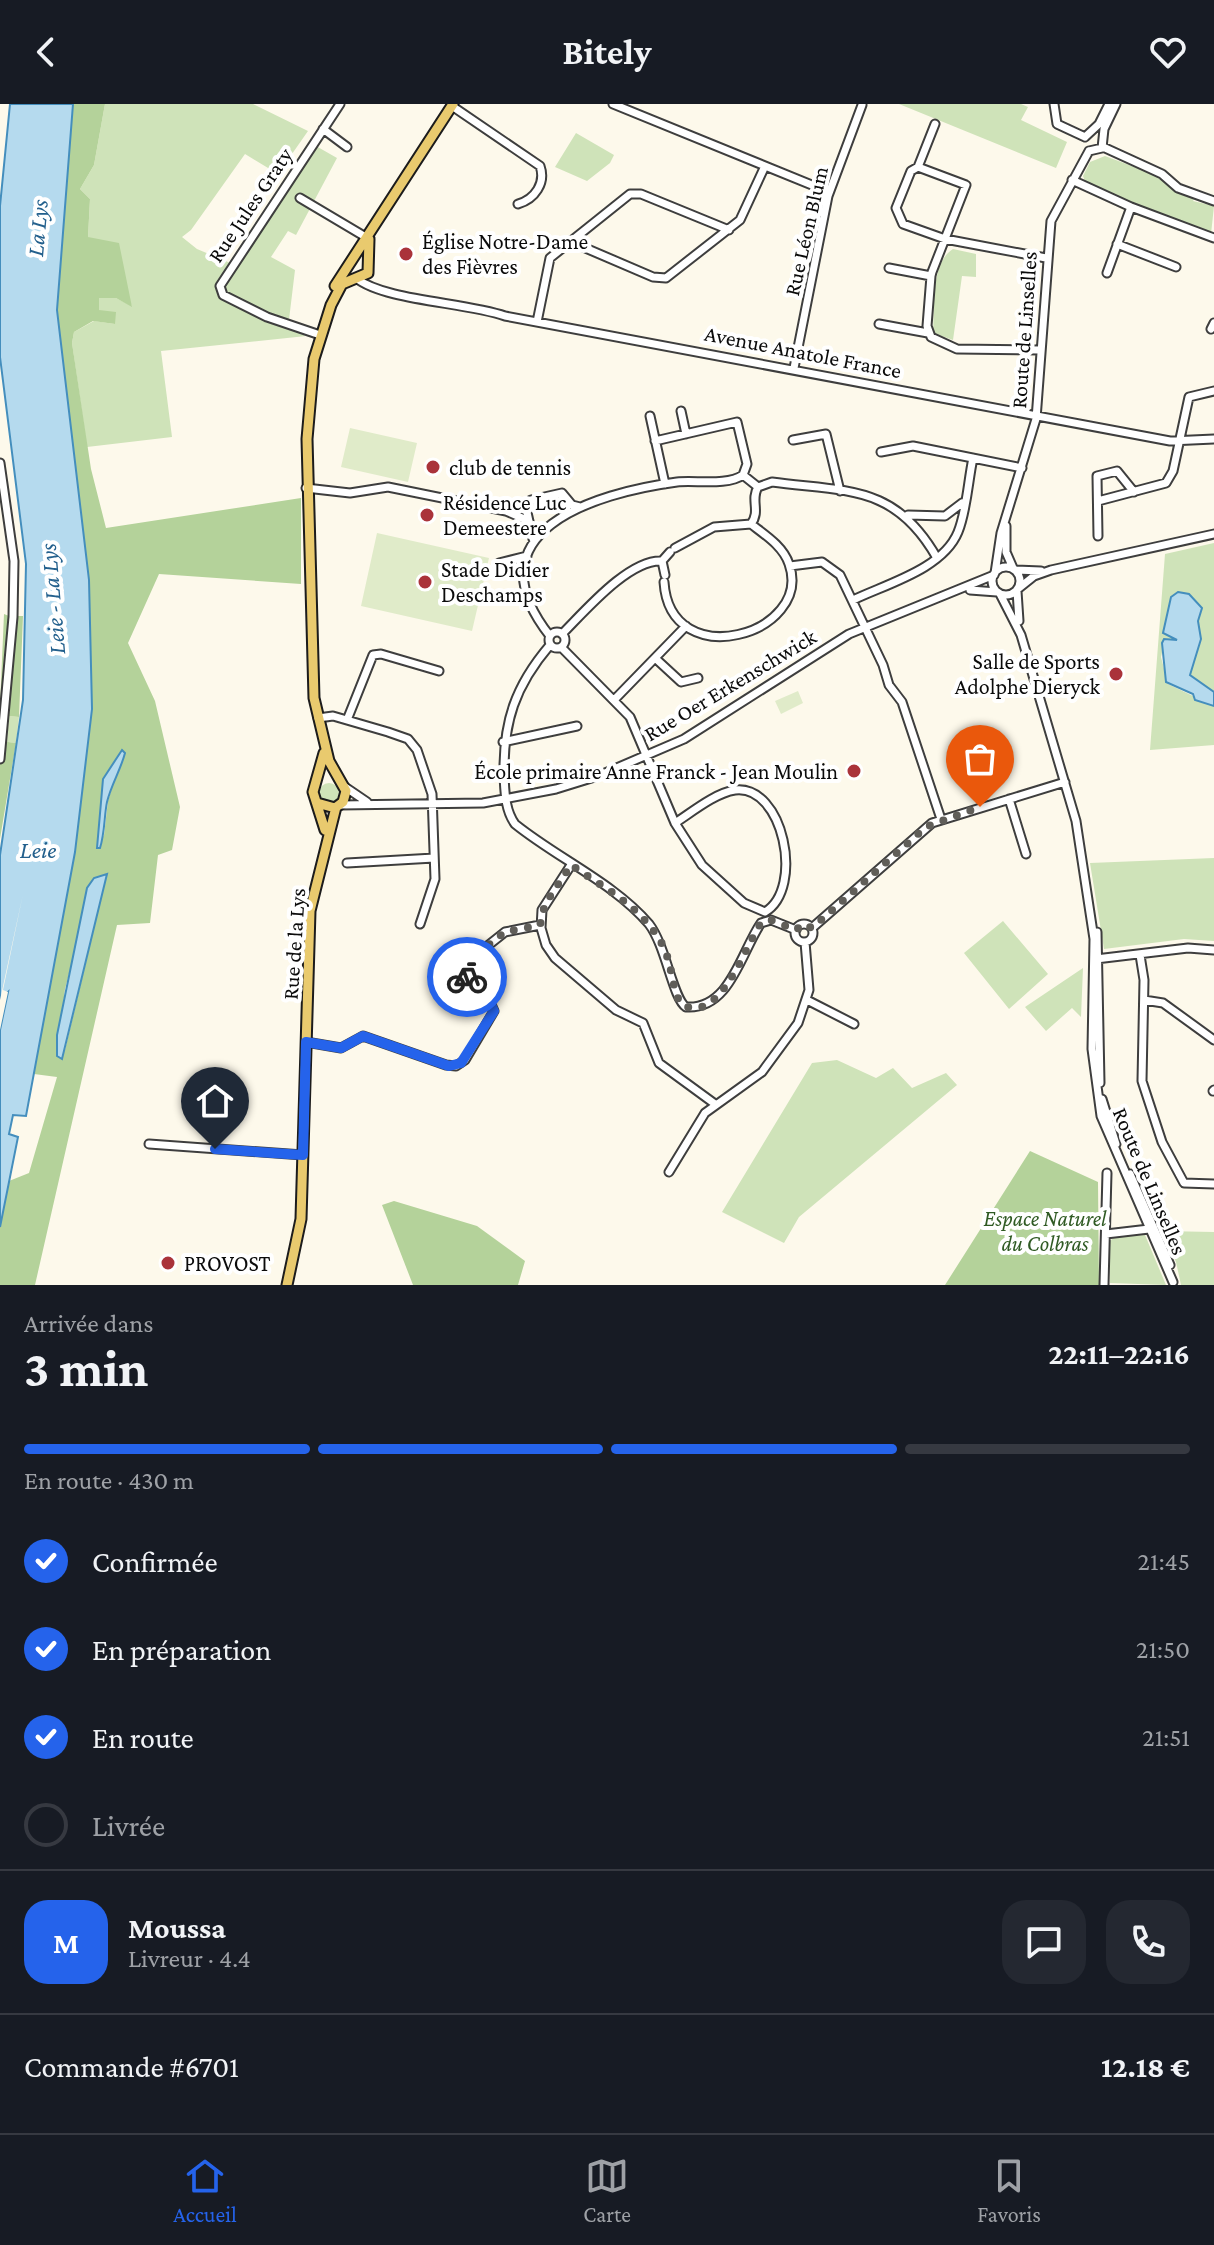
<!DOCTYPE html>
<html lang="fr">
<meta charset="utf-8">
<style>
body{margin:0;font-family:"Crimson Pro",serif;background:#242831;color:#f1f3f6;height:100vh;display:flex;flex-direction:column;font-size:30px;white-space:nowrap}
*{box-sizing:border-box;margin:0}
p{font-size:26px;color:#9ea1a6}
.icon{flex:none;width:44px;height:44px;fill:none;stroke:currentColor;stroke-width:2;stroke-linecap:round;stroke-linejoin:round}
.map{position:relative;height:1181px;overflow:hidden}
.drawer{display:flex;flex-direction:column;background:#171b24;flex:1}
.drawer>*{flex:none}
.pin{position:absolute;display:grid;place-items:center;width:68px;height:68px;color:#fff;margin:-82px -34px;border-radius:50% 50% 50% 0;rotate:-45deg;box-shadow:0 0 8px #0007}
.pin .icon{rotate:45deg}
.courier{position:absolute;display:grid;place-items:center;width:80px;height:80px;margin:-40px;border:6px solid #2563eb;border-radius:50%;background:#fff;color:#222;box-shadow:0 2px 10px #0007}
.head em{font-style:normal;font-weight:700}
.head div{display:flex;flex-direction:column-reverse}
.head{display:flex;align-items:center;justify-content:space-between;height:136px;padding:0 24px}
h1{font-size:52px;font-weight:700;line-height:60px}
.bar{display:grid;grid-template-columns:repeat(4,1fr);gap:12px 8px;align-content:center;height:96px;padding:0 24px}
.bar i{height:10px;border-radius:6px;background:#363941}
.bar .selected{background:#2563eb}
.bar p{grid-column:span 4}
.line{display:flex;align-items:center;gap:20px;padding:0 24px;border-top:2px solid #363941}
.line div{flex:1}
.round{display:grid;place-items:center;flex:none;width:84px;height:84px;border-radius:24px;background:#242831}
ol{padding:0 24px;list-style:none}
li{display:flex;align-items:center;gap:24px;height:88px}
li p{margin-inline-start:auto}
li .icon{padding:8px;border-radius:50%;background:#2563eb;color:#fff;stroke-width:4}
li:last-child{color:#9ea1a6}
li i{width:44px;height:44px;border:4px solid #363941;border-radius:50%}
header{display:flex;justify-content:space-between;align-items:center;height:104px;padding:0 24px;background:#171b24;font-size:36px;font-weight:700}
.menu{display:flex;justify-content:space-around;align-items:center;height:112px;border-top:2px solid #363941;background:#171b24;font-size:22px;color:#9ea1a6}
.menu a{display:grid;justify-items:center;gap:4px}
.menu .selected{color:#2563eb}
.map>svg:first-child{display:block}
.green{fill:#cfe3b9}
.forest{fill:#b4d29a;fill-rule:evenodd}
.pitch{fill:#e0ebc9}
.water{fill:#b5daee;stroke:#448ebd;stroke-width:2}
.pier{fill:#fdf9eb}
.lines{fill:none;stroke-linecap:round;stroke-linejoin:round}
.minor-casing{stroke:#3e3e3e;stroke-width:11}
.major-casing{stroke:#1c1c1c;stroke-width:13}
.minor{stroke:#fff;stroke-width:7}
.major{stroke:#e9ca6e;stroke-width:9}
.done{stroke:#605e59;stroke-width:8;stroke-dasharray:0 14.4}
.route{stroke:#2563eb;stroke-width:10}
.poi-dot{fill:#aa333a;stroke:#fff;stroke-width:3}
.labels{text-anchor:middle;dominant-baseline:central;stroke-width:8;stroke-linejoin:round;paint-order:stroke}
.street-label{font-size:22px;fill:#0b0b0b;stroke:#fff}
.poi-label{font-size:22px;fill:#0b0b0b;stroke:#fff;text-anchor:start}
.park-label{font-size:22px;font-style:italic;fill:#2f5a23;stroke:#fff}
.water-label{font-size:24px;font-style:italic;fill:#23608d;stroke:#fff}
</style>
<header><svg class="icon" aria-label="back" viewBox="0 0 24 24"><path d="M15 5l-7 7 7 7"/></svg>Bitely<svg class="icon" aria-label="heart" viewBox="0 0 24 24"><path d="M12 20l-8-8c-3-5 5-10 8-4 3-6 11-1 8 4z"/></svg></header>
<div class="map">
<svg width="1214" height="1181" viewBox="0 0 1214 1181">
<rect width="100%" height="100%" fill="#fdf9eb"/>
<!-- green -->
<path class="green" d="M105 0H253L308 27 278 70 245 50 191 126 182 133 197 145 235 161 316 42 337 54 296 131 288 127 271 153 295 166 288 224 306 232 161 247 172 333 87 343 72 239 74 228 94 217 115 220 99 206 98 194H116L132 202 88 133 90 95 80 85 94 61Z
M899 0H1021L1028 3 1021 16 1067 38 1056 64Z
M576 29 614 51 610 59 587 77 555 63Z
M1105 52 1164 74 1170 84 1195 93 1193 97 1214 102 1211 130 1160 113 1086 80 1083 72 1090 58Z
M953 145 976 150V173L962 172 953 236 933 229C935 205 930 159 953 145Z
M1214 439V588L1190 572 1201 535 1198 514 1171 493 1163 529 1177 536 1165 535 1161 553 1168 580 1214 602V641L1150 646 1165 450Z
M9 612 19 613 16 639 7 638Z
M319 689a10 10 0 1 1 20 0a10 10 0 1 1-20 0Z
M1214 754V837L1184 835 1104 845 1090 759Z
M1003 817 1048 870 1009 905 964 849Z
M1083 864 1081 913 1072 904 1046 927 1025 903Z
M837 956 876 974 893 964 912 984 946 969 957 981 799 1113 784 1139 722 1108 812 959Z
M1162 1127 1214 1128V1181H1181L1176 1158Z
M1145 1131 1166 1181 1110 1179V1137L1115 1132Z"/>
<!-- forest -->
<path class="forest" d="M73 0H105L94 61 80 85 90 95 88 133 119 139 132 203 116 194H99V206L116 208 115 220 93 217 74 228 72 239 91 365 106 424 301 394V480L159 470 128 539 155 597 180 703 172 746 158 751 150 819 117 821 35 1181H0V1123L9 1077 29 1069 57 973 34 970 75 748 92 605 89 476 57 206ZM123 647 108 697 104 731 97 743 103 675ZM107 770 65 946 57 952 65 885 94 774Z
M4 510 9 512 0 601Z
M16 512H23L19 613 9 612Z
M0 637 16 639 0 735Z
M1030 1047 1098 1078 1099 1181H945Z
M394 1097 477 1122 525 1157 518 1181H413L382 1101Z"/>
<!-- pitch -->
<path class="pitch" d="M350 324 417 339 408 378 341 363Z
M377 429 489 454 472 527 361 502Z
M798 587 803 599 781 610 775 597Z"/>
<!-- water -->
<path class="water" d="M10 0H73L57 206 89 476 92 605 75 748 26 1012 13 1011 9 1030 18 1033 0 1123V926L8 888 0 896V751L23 596 26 460 0 253V102Z
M1178 488 1189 490 1202 504 1198 517 1201 535 1190 571 1214 588V602L1195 596 1193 590 1166 578 1162 539 1164 535 1177 536 1163 529 1171 493Z
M122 646 125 649C121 665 111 681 107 698 104 713 105 728 100 744H97L103 675Z
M107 770 62 955 57 952V931L87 784 94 774Z"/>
<!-- pier -->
<path class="pier" d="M23 790 3 886 8 888 0 926V896Z"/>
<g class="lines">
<defs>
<path id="minor" d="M613 0 829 88
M1054 0 1057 20 1085 33
M452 2 540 62C546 79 535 95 518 100
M323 25 347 43
M1085 33 1099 20 1109 0
M1103 43 1162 70 1178 84 1214 97
M1089 47 1102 44 1104 25 1116 0
M918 63 935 20
M1072 76 1131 103 1214 134
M300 94 369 135
M569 137 653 173 666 174 740 116 765 62
M1117 140 1176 163
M889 164 931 172
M1107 169 1131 103
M356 174C385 197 465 198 505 212L1170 337 1214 335
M537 218 550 154 630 90H641L729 126
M879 220 928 229
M1211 225 1214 219
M320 231 267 213 223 191 220 182 340 0
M1041 246 957 245 931 233 927 222 931 172 932 168 966 81 918 63 911 67 896 104 903 120 945 135 1046 154
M794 264 828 92 862 1
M681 307 686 330
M650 312 665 380
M793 336 826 330 840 387
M655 337 737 318 747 360 743 371
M881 348 913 342 1022 364
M0 359 14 457 13 513 0 655
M758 383 772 378C847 388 895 380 937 454
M306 384 350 389 388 383 506 407 529 417
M1098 397 1166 379 1173 367 1189 293 1214 287
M908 411 945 412 962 399
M751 420C761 407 750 396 758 383
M1006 422V448L1013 464
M1098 432 1097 372 1117 367 1134 388
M533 435 526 404 531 396 562 389 572 401 580 403
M499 459 527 452
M790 462 822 458 840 471 883 561 889 581 902 598 941 715
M992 477a14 14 0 1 1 28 0a14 14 0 1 1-28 0Z
M1016 466 1041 467
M995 469 1001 429 1036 315 1051 117 1089 47
M665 471 662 457 670 448
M664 478C670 572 814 530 789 460 783 442 765 431 751 420L714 423 675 444
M1019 484 1034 472 1051 466 1214 430
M970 486 997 488
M1017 487 1019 517
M1000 490 1021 531 1076 717 1094 835 1092 945 1101 1012 1173 1178
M853 496C886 480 943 465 958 428 967 406 968 377 973 354
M549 536a8 8 0 1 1 16 0a8 8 0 1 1-16 0Z
M562 530C585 507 629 455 662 457
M550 532C468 428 594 389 677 378 696 376 727 382 743 371L758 383
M550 541C515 582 503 618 504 672 505 689 505 706 515 720 557 754 614 779 649 820 666 842 673 895 686 903 730 906 741 848 761 819L771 816 796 826
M561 543 630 613 675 719 702 761 744 799 765 808C805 784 783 680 735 686 715 689 692 708 675 719
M655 554 681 578 698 574
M615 595 686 522
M318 614 333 612 388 628 408 635 417 646 432 690 435 775 420 820
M347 616 373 551 381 550 439 567
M503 638 577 622
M345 683 367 698
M1009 695 1026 750
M340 701 483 699 556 685 598 672 684 635 849 530 994 471
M347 759 434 754
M571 761 542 806 541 824 546 841 555 854 616 906 643 919 659 959 715 1000
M795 829a9 9 0 1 1 18 0a9 9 0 1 1-18 0Z
M812 824 932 719 1065 678
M1097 828 1100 979
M1140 851 1144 876 1142 977 1162 1038 1184 1079 1214 1080
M1096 855 1188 844 1214 846
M807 896 854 920
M1144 896 1163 899 1214 936
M306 938 341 944 363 932 446 961 456 962 465 956 494 907 489 896 466 873V859L505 828 540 821
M1213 987 1214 986
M1102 995 1116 1040
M149 1040 303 1051
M669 1068 705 1009 762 968 798 919 809 886 805 838
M1130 1070 1170 1161
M1106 1130 1149 1125
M1104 1181 1107 1069"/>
<path id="major" d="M335 182 453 0
M324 649 313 688 325 726
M317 699 335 704 343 698 346 687 329 657 314 594 307 335 314 255 331 201 342 180 368 169 369 135
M287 1181 301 1115 310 807 336 703"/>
</defs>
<!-- minor casing -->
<use href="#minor" class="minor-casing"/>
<!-- major casing -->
<use href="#major" class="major-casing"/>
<!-- minor -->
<use href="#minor" class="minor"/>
<!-- major -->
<use href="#major" class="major"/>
</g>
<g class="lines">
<!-- done -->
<path class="done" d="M467 873 468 857 505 828 540 821 545 800 571 761C605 784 646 806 664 844 672 862 672 882 680 899 718 926 746 840 761 819L771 816 796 826 803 820 812 824 926 723 980 703"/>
<!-- route -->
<path class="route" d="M215 1045 303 1051 306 938 341 944 363 932 449 962 461 959 494 907 489 896 467 873"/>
</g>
<!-- markers -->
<g class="poi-dot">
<circle cx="406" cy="150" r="8"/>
<circle cx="433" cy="363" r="8"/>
<circle cx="427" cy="411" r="8"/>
<circle cx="425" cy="478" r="8"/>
<circle cx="1116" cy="570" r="8"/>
<circle cx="854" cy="667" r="8"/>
<circle cx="168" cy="1159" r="8"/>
</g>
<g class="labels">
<!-- street labels -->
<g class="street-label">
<text transform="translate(250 101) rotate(-56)">Rue Jules Graty</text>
<text transform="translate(806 127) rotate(-77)">Rue Léon Blum</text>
<text transform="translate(1024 226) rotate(-86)">Route de Linselles</text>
<text transform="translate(803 248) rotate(11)">Avenue Anatole France</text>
<text transform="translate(730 581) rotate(-31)">Rue Oer Erkenschwick</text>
<text transform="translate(294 840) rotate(-86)">Rue de la Lys</text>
<text transform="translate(1150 1077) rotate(67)">Route de Linselles</text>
</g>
<!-- poi labels -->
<g class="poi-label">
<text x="422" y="137">Église Notre-Dame<tspan x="422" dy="25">des Fièvres</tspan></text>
<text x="449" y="363">club de tennis</text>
<text x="443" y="398">Résidence Luc<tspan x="443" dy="25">Demeestere</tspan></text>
<text x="441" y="465">Stade Didier<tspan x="441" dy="25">Deschamps</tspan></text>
<text x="1100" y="557" text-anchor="end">Salle de Sports<tspan x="1100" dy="25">Adolphe Dieryck</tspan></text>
<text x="838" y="667" text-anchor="end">École primaire Anne Franck - Jean Moulin</text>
<text x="184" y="1159">PROVOST</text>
</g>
<!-- park labels -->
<g class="park-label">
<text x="1045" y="1114">Espace Naturel<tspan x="1045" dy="25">du Colbras</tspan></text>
</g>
<!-- water labels -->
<g class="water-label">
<text transform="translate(37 124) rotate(-85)">La Lys</text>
<text transform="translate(52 495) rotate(-95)">Leie - La Lys</text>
<text x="38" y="745">Leie</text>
</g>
</g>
</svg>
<div class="pin" style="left:980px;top:703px;background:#ea580c"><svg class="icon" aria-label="bag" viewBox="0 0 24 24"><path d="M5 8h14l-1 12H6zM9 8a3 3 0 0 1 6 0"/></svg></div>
<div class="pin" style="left:215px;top:1045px;background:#1f2937"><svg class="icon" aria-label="home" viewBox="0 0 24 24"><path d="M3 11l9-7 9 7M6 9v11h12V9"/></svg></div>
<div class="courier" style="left:467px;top:873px"><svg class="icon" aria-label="bike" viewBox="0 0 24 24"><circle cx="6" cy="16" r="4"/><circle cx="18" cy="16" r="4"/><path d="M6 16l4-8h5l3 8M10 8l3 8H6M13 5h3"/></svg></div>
</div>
<section class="drawer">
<div class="head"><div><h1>3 min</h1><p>Arrivée dans</p></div><em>22:11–22:16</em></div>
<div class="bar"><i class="selected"></i><i class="selected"></i><i class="selected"></i><i></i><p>En route · 430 m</p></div>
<ol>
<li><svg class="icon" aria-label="check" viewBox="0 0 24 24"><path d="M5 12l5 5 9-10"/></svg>Confirmée<p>21:45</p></li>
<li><svg class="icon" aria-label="check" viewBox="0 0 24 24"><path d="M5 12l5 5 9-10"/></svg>En préparation<p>21:50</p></li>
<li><svg class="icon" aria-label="check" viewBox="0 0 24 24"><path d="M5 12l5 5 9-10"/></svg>En route<p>21:51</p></li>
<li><i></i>Livrée</li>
</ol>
<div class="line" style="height:144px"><b class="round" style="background:#2563eb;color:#fff">M</b><div><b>Moussa</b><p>Livreur · 4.4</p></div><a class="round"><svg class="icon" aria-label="chat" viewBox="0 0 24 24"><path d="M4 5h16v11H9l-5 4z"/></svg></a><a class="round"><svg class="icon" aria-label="phone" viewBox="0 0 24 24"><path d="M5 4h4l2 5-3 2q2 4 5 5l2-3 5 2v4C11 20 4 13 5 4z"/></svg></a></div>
<div class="line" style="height:104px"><div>Commande #6701</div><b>12.18 €</b></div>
</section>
<nav class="menu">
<a class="selected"><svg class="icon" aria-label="home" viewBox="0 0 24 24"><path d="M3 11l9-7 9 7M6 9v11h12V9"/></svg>Accueil</a>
<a><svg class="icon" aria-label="map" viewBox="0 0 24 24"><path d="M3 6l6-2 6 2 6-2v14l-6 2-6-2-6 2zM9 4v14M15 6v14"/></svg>Carte</a>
<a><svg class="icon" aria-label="saved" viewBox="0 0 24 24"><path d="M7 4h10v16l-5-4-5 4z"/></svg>Favoris</a>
</nav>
